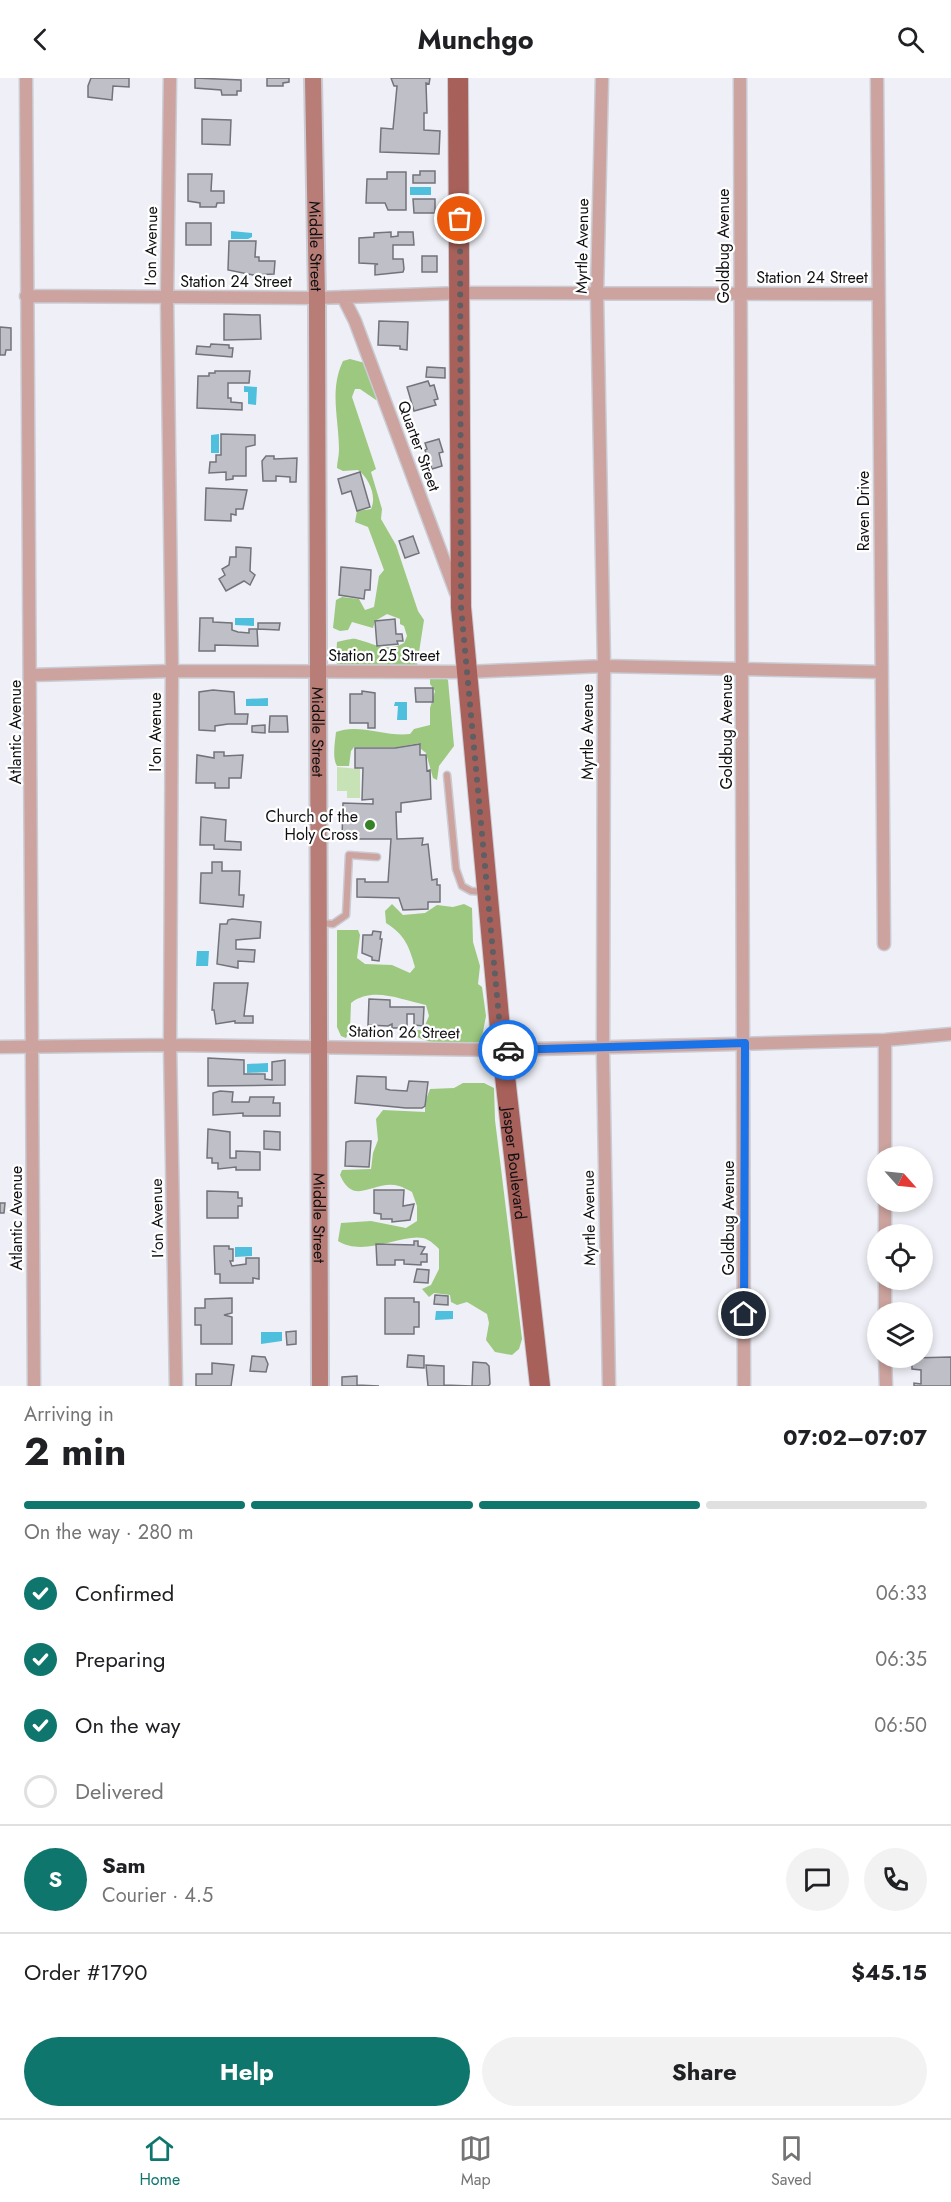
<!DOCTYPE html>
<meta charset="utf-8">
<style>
body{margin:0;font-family:Jost,sans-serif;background:#f2f2f2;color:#202124;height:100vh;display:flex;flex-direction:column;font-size:22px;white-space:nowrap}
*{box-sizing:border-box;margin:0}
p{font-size:20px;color:#757577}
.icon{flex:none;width:33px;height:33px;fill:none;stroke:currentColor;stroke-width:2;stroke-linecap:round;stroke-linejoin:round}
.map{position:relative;height:1308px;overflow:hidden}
.drawer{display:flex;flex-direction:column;background:#fff;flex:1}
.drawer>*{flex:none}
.needle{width:39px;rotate:117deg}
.fabs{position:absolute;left:867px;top:1068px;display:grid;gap:12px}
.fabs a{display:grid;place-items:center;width:66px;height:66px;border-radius:50%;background:#fff;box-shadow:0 3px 9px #0003;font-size:30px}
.pin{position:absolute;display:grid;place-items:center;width:51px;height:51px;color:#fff;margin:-26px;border:3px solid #fff;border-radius:50%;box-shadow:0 2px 6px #0007}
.courier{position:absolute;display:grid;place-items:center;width:60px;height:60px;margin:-30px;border:4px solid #1a73e8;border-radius:50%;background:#fff;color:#222;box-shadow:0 2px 8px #0007}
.summary em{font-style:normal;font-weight:700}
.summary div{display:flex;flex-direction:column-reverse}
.summary{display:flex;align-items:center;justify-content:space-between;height:102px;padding:0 24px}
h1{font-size:39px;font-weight:700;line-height:45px}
.bar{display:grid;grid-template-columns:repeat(4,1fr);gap:9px 6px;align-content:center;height:72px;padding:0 24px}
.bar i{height:8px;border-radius:4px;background:#e0e0e0}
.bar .on{background:#0f766e}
.bar p{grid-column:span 4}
.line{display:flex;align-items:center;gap:15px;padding:0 24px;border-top:2px solid #e0e0e0}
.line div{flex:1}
.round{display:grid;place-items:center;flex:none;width:63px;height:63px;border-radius:32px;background:#f2f2f2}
ol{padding:0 24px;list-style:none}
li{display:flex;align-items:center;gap:18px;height:66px}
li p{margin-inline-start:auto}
li .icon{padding:6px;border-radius:50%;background:#0f766e;color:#fff;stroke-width:4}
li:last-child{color:#757577}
li i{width:33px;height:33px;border:3px solid #e0e0e0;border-radius:50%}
.action{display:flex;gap:12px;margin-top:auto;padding:12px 24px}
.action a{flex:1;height:69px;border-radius:36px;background:#0f766e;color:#fff;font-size:24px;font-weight:700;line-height:69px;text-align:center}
.action a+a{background:#f2f2f2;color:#202124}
header{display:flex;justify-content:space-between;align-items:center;height:78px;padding:0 24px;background:#fff;font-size:27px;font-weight:700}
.tabs{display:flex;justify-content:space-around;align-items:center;height:84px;border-top:2px solid #e0e0e0;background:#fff;font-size:16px;color:#757577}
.tabs a{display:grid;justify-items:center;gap:3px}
.tabs .on{color:#0f766e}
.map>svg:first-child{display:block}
.green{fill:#c7e3b6}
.forest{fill:#9cc87f}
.water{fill:#4ec0de}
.building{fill:#bfbfc8;stroke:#73737b;stroke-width:1.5}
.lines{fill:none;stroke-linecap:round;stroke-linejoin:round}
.lane-casing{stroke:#cbcbd3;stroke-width:9}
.street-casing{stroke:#cbcbd3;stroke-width:15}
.secondary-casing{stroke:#cbcbd3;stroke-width:20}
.primary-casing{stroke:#cbcbd3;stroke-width:22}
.lane{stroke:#cca39e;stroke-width:6}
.street{stroke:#cca39e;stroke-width:12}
.secondary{stroke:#b77d76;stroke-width:16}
.primary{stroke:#a7615a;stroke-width:20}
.done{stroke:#5e5e63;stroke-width:6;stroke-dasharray:0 10.8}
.route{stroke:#1a73e8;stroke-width:8}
.poi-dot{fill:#378128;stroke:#fff;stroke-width:2}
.labels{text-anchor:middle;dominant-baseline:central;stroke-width:4.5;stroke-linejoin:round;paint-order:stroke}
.street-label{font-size:16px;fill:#101013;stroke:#fff}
.poi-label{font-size:16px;fill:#101013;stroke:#fff;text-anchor:end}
</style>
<header><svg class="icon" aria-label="back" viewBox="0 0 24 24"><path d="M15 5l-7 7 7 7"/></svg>Munchgo<svg class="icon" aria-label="search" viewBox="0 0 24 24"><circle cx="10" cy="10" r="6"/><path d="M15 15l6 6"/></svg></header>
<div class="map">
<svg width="951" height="1308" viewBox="0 0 951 1308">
<rect width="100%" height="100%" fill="#efeff7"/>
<!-- green -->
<path class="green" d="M337 689 360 691V720H347V713H337Z"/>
<!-- forest -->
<path class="forest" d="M350 281 365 285 378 317 376 322 360 311H355L352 319 376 391 371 394 382 431 381 441 396 467 418 533 424 542 417 587 414 591 339 588 336 584 337 564C343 563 352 560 356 561 373 565 386 575 404 565L407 558 404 548 400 546V541L387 536 375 543 373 550 352 544 348 552 340 553 333 550 336 522 342 519 359 521 365 532 374 529 379 498 384 492 368 449 355 444 357 433 371 431C377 418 369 400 358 392L343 393 337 390C337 384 339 378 339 372 339 341 329 312 343 283Z
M442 596 448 602 454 668 439 688 437 702 433 700 426 675 421 671 420 665 397 669H354L351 673 349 688H337C332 680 335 664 336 654 358 645 386 659 410 656L414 651 430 647V630L435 613 430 606V599Z
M392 826 403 837 425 835 437 827 453 829 464 826 472 830 473 864 480 888 478 906 482 909 486 938 481 964C456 967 438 969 415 958L413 952H423L429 938 426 927C401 922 373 908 351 925L350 952 346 960 341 958 337 949V852H358L360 857 357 880 365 886 392 887 410 895 415 889C409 868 405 857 386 845L385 833Z
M463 1005H484L494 1010 495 1042 522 1261 519 1271 512 1277 495 1274 486 1262 489 1245 487 1236 467 1224 457 1227 451 1224 450 1217 434 1215 429 1219 422 1211 431 1207 439 1191V1171C436 1168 432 1164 428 1162 409 1151 366 1181 338 1163L341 1145 371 1143 406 1150 417 1143V1128L412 1114C408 1112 403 1109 399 1108 374 1101 354 1130 340 1097L342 1092 371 1091 373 1075 378 1062 376 1041 383 1032 425 1034V1024L430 1011 454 1010Z"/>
<!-- water -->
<path class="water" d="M410 109H431V117H410Z
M231 153 252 155V159L248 161H231Z
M244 308 257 309 256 327 248 326V314H244Z
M219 356V375H211V357Z
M235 540H254V548L235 547Z
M268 620V628H246V621Z
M395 624H407V642H397L398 628H394Z
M197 873H209L208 888H196Z
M268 985V994L247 995V986Z
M235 1169H252V1178L235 1179Z
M436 1233H453V1241L435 1242Z
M261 1254H282V1263L261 1266Z"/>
<!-- building -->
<path class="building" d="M91 0H129V9L113 8 112 22 88 19V8Z
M195 0 241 2V13H237V17H222L221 12 195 10Z
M267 0H289V4L283 5V8H267Z
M391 0H430L429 6 426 5 427 35H424V52L440 53 439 76 380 74 381 50 393 51 397 8H394Z
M202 41 231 42 230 67 202 66Z
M420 93H435V105H413V97H420Z
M387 94H406V132H388L385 125H366L367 101H387Z
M188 96H212L211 113H224V125H217L216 129H200V125L188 123Z
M413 121H435V135H414Z
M186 145H211V167H186Z
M391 154V159L398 158V154H413L414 167H393V181H403L404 191 403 194 375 197V187L378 186 359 185V160L374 159V155Z
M229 163H256L255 179H259V183H275L274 196 253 197 228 192Z
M422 178H437V194H422Z
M224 236 260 237 261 261 224 262Z
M379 243 408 244 407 272 400 271V268L378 267Z
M0 249 11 250V272H6L5 277H0Z
M211 266 229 267V270H233L232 279 196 276 197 268 210 269Z
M427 289 445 290V300L426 299Z
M215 293H250L249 305H228V320H231V324L242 325V332L197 330 198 298H209V295H215Z
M428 303 430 308 434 307 438 321 434 322 436 327 414 333 407 309Z
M221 356 255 357V367L246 369V398H233V401L226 402V394L209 395 210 384H216V377H221Z
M439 361 443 374 439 375 442 388 432 391 425 372 427 371 425 365Z
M266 378H274V381L297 380 296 404H290V399L276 398V403H263L262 383Z
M360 394 370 429 357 433 351 413 342 416 338 401Z
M206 410 247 412 243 431H236V437L231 436V443L205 442Z
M413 458 419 475 405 480 399 463Z
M236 469 251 470 250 493 255 497 250 507 244 503 226 513 219 501 225 497 222 491 229 487 230 479H236Z
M341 489 371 492 370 512H365L364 521 339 517Z
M200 540H213V544L232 545V552L238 554 249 555V551H257L258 568 215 567V573H199Z
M395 541 396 556H402L403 563H397L398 566 377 568 375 543Z
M258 545H280L279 552 258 551Z
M415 610H433V624H416Z
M213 612 234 614 235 636H248L247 646H228L215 648V653L199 652V614Z
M362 613 375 615V650H368V645H350V616H362Z
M270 638H287L288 654H269Z
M265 647V655L252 654V648Z
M420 666V677H426L427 693 430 692 431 721 401 725V734H396L397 761 423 760 422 767 428 766 432 802 437 801V807H440V824H428V831L403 832 399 820 357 819V801H365V804H388L391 761H342L343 725 373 726V721L362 722 363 690H355V670H395Z
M214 674H224V678L243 677 241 700H229V710H215V705H196L197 677 214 680Z
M201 739 226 742 225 763 241 764V772L214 771V767H200Z
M212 784H222V793H240L239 817H244L243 829 200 825 201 795H212Z
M232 841 261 844 260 860 236 862V871L255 872 254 884 238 883V890L217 886 220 846H227L228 842Z
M373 853 381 854 380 861H382L379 883 372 882V879L362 875 363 857H372Z
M214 905H248L244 938H253V945H235V943L216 946 214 932H212Z
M369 921 390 922V929H424L423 948 414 947V936H407V950H392V946L388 948 368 947Z
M208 980 244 982V996H265V1001L272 1002V984L285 982V1007L208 1008Z
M357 998 386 999V1011L390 1012 407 1013 409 1003 428 1004 425 1028 422 1030H406L355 1025Z
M220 1013 233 1014 232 1024H249L250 1019H274L273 1025H280V1038H243V1035L213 1037V1015Z
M208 1051 230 1054V1080H236V1073L260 1074V1092H236V1089L218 1091V1085H212V1080H207Z
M264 1053 280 1054V1072L264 1071Z
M350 1063H371L369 1089 345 1088 346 1064Z
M374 1112H404L403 1128 414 1126 410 1142 392 1144V1141H381V1136L374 1135Z
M207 1113 238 1114V1120H242V1128H238V1140H207Z
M0 1125H5L4 1135H0Z
M414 1163H418V1168L425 1169 421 1176H427V1184H421V1187L404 1186V1182H395V1187H377L376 1166 414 1167Z
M214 1168H229V1171H233V1183H230L232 1188 246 1186V1180H259V1201L253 1200V1205H220V1196H215Z
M417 1191 429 1192 428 1205 414 1204Z
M435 1217 448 1218V1227L434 1226Z
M232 1220V1235L224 1237 232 1239V1266H201V1247H195V1230H205V1221Z
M385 1220H414V1224H419V1249H414V1256H385Z
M296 1253V1266L287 1267 286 1254Z
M408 1277 424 1278V1290L407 1289Z
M252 1278 265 1279 268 1286 266 1294 250 1293Z
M951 1279V1308H914V1305L921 1306V1292L912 1291V1280Z
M473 1284 486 1285 489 1288 490 1306 488 1308H428L426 1287 444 1288V1307L472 1308Z
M212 1285 234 1287 231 1308H196V1296H212Z
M357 1298V1307L379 1308H342V1299Z"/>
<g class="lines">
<defs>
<path id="lane" d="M447 697 456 791 462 808 471 813 484 814
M321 845 333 846 346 837 349 777 377 779"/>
<path id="street" d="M26 0 34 1308
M170 0 167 220 172 593 170 967 176 1308
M602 0 597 216 604 588 603 977 609 1308
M740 0 744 1308
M877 0 884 866
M26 218 317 220 461 215 878 216
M343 219 355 243 456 515
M32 597 172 593 467 594 604 588 881 594
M885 962V1078
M0 969 170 967 502 972 885 962 951 956
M885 1124V1156
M885 1202V1234
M885 1280 886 1308"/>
<g id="secondary">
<path id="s1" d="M313 0 317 220 320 1308"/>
</g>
<g id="primary">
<path id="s2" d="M458 0 461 529 502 972 540 1308"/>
</g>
</defs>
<!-- lane casing -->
<use href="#lane" class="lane-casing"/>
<!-- street casing -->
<use href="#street" class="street-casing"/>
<!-- secondary casing -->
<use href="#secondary" class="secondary-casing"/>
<!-- primary casing -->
<use href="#primary" class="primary-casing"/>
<!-- lane -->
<use href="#lane" class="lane"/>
<!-- street -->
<use href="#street" class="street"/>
<!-- secondary -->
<use href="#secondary" class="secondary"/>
<!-- primary -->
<use href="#primary" class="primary"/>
</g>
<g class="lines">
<!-- done -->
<path class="done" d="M460 141 461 529 502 972H508"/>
<!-- route -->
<path class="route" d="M508 972 745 965 744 1236"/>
</g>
<!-- markers -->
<circle class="poi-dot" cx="370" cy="747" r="6"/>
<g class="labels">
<!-- street labels -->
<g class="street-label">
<text transform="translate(151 168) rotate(-89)">I'on Avenue</text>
<text stroke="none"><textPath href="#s1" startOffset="168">Middle Street</textPath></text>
<text transform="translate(582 168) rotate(-89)">Myrtle Avenue</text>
<text transform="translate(723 168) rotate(-90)">Goldbug Avenue</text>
<text x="812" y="199">Station 24 Street</text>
<text x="236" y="203">Station 24 Street</text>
<text transform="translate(419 368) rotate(70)">Quarter Street</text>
<text transform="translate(863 433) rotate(-90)">Raven Drive</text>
<text x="384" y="577">Station 25 Street</text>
<text transform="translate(15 654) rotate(-90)">Atlantic Avenue</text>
<text transform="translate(155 654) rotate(-90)">I'on Avenue</text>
<text stroke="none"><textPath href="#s1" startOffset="654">Middle Street</textPath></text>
<text transform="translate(587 654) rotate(-90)">Myrtle Avenue</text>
<text transform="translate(726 654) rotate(-90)">Goldbug Avenue</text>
<text transform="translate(404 954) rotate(1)">Station 26 Street</text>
<text stroke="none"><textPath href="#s2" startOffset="1088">Jasper Boulevard</textPath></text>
<text transform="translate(16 1140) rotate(-90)">Atlantic Avenue</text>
<text transform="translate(157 1140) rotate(-91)">I'on Avenue</text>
<text stroke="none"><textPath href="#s1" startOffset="1140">Middle Street</textPath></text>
<text transform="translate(589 1140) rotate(-91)">Myrtle Avenue</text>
<text transform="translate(728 1140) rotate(-90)">Goldbug Avenue</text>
</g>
<!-- poi labels -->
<g class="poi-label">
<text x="358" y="738">Church of the<tspan x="358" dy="18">Holy Cross</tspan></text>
</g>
</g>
</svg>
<div class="fabs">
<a><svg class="needle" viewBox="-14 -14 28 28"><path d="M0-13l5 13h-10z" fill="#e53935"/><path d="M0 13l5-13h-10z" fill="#757577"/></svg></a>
<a><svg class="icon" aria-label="locate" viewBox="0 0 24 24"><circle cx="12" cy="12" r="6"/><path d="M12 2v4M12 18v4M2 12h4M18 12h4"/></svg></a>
<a><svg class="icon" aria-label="layers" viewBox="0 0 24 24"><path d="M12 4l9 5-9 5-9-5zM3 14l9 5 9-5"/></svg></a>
</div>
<div class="pin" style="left:460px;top:141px;background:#ea580c"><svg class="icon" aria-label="bag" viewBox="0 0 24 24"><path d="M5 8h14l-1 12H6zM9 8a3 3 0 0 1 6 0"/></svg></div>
<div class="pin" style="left:744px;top:1236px;background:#1f2937"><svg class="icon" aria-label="home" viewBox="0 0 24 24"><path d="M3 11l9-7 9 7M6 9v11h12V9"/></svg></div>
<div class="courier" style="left:508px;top:972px"><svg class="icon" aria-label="car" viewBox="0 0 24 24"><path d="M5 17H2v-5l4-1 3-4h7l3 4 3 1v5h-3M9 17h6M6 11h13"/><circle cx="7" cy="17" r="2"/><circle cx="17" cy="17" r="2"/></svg></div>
</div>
<section class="drawer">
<div class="summary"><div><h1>2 min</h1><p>Arriving in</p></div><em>07:02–07:07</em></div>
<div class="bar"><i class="on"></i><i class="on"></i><i class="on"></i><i></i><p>On the way · 280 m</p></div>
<ol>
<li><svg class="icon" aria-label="check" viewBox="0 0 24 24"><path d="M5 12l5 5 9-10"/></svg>Confirmed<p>06:33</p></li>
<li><svg class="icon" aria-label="check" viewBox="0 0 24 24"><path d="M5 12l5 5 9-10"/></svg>Preparing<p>06:35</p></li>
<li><svg class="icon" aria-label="check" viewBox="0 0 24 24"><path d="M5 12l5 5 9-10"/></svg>On the way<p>06:50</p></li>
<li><i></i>Delivered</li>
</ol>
<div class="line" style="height:108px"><b class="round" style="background:#0f766e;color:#fff">S</b><div><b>Sam</b><p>Courier · 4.5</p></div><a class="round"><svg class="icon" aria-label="chat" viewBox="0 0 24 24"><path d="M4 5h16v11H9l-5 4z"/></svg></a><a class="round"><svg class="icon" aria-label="phone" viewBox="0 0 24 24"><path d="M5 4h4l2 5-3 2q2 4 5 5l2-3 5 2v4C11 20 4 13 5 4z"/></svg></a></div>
<div class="line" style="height:78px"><div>Order #1790</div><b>$45.15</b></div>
<div class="action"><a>Help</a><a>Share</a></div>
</section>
<nav class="tabs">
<a class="on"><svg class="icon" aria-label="home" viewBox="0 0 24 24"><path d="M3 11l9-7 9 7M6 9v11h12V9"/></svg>Home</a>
<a><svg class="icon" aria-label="map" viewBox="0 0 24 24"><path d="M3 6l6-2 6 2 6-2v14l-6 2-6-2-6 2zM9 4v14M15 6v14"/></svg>Map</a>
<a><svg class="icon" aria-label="saved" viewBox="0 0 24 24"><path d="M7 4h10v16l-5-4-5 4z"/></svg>Saved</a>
</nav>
